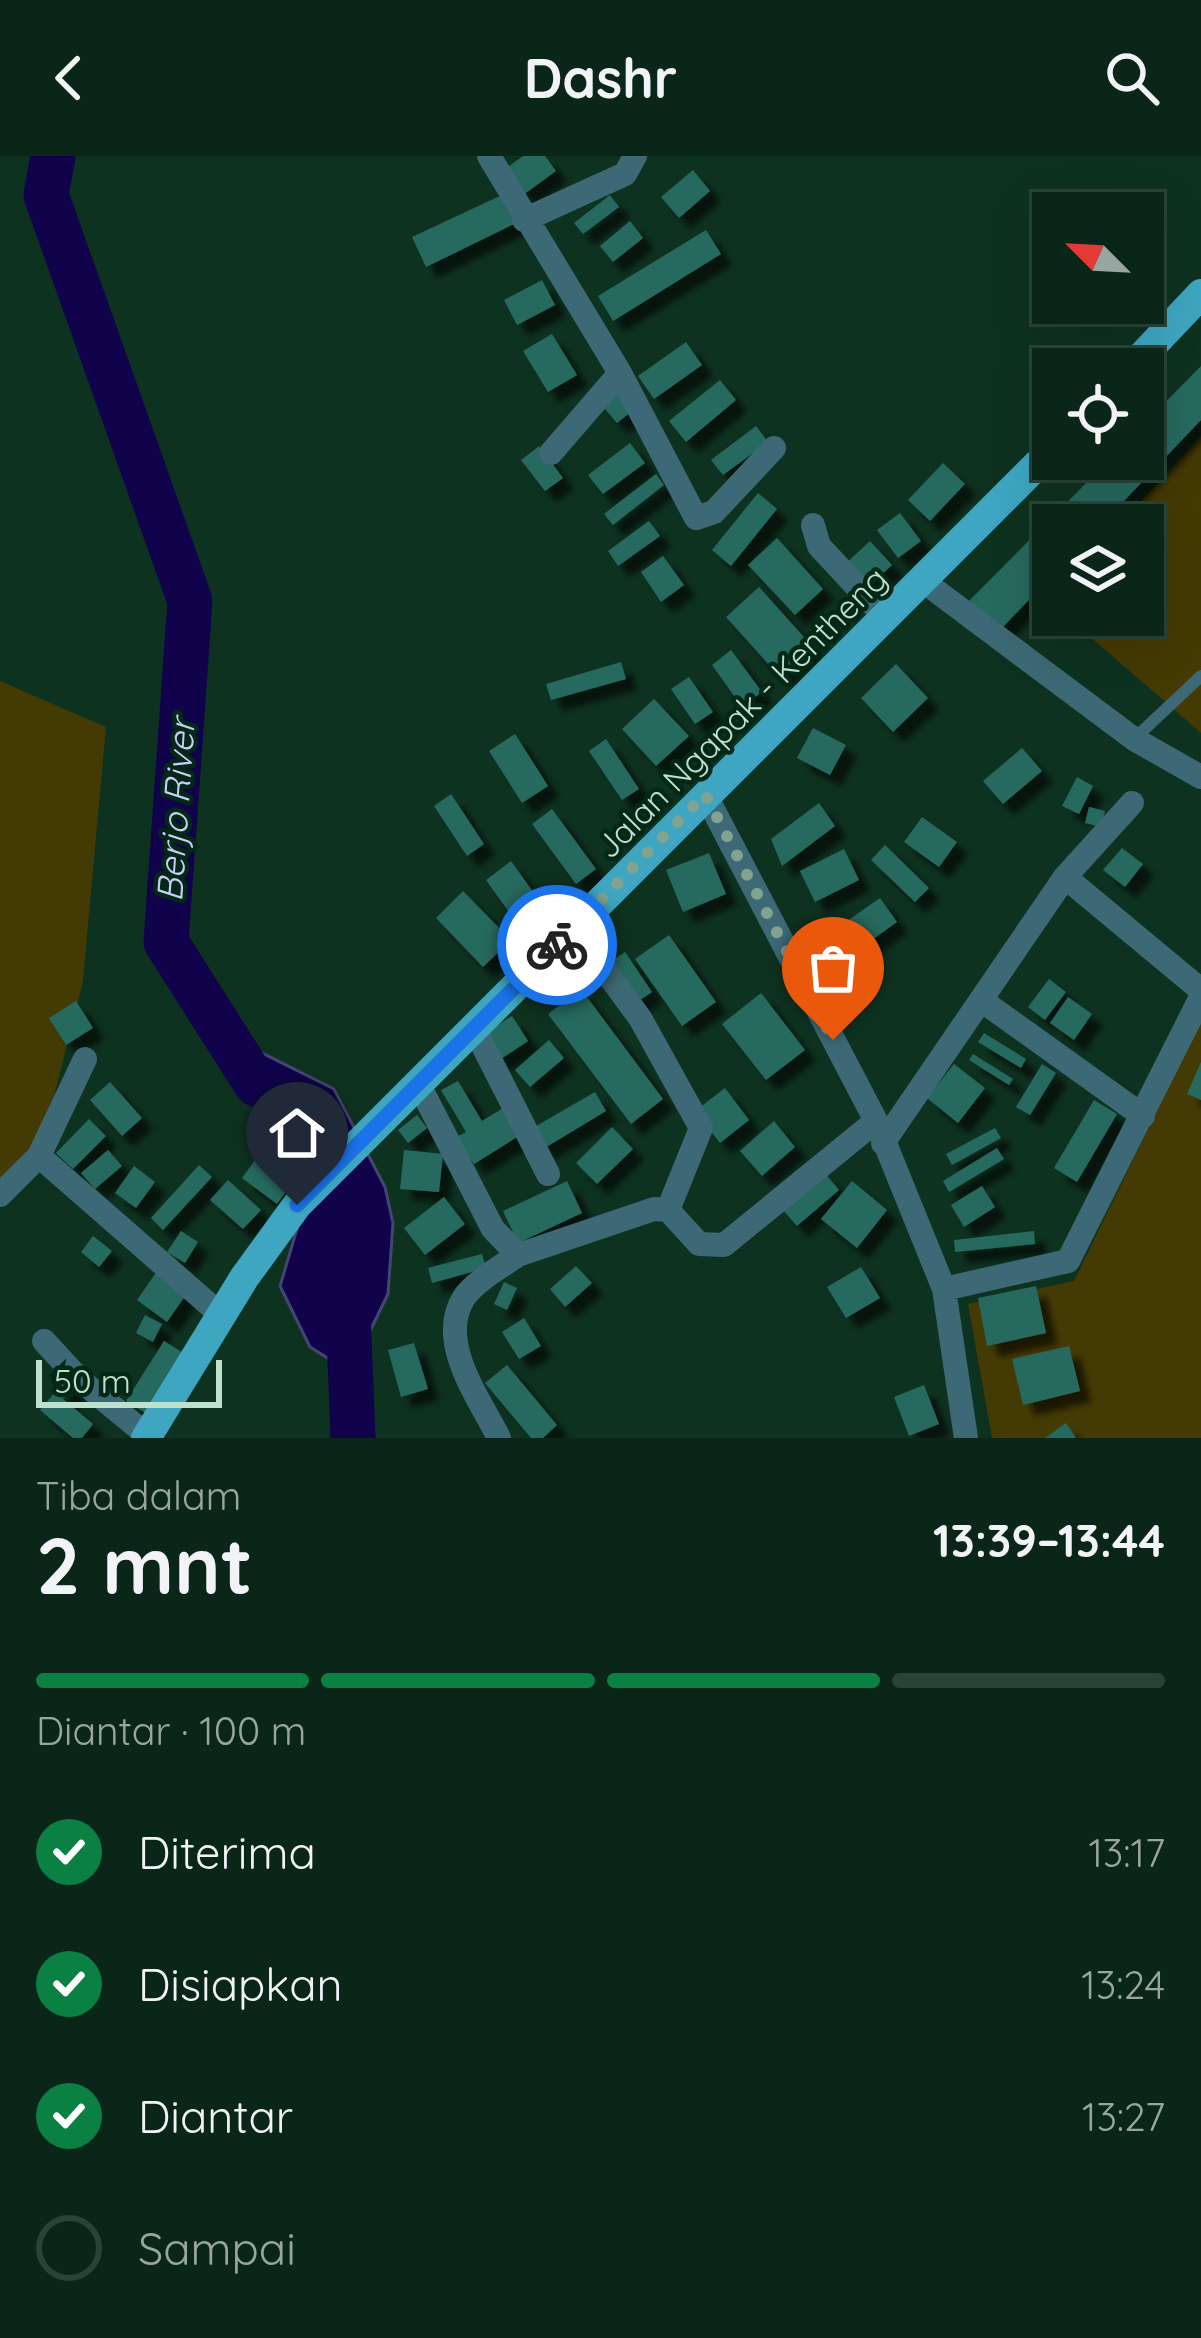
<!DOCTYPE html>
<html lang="id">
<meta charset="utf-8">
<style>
body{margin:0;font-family:Quicksand,sans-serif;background:#132e21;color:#f1f3f6;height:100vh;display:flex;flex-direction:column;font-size:45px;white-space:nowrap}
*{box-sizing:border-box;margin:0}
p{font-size:39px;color:#99a5a2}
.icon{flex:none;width:66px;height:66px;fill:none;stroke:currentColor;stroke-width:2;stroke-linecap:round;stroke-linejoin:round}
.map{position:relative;height:1282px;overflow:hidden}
.sheet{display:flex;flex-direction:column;background:#0a2618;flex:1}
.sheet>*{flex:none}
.needle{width:78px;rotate:294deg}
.controls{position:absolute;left:1032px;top:36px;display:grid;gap:24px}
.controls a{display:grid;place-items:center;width:132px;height:132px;border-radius:0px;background:#0a2618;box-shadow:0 12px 48px #0002,0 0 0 3px #2a4337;font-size:60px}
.scale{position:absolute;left:36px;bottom:30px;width:186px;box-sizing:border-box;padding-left:12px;border:6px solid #bfe0cc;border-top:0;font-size:33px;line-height:42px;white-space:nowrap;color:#bfe0cc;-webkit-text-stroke:9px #032816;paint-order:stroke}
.pin{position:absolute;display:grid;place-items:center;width:102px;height:102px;color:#fff;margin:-123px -51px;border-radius:50% 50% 50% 0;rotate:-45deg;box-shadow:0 0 12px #0007}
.pin .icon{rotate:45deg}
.courier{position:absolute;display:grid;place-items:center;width:120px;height:120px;margin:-60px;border:9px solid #1a73e8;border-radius:50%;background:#fff;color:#222;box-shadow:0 3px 15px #0007}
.summary em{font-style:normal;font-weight:700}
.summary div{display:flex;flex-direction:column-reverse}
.summary{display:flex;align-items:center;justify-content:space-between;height:204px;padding:0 36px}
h1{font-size:78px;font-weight:700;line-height:90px}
.bar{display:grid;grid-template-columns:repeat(4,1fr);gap:18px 12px;align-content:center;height:144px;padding:0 36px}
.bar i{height:15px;border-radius:9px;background:#2a4337}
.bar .selected{background:#0b8043}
.bar p{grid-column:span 4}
ol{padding:0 36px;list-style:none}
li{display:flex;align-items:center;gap:36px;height:132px}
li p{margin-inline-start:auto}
li .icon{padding:12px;border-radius:50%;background:#0b8043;color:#fff;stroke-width:4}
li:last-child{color:#99a5a2}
li i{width:66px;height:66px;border:6px solid #2a4337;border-radius:50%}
header{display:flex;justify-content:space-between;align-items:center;height:156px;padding:0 36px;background:#0a2618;font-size:54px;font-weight:700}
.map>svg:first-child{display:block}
.green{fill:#443a04}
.water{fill:#11034b;stroke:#454572;stroke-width:3}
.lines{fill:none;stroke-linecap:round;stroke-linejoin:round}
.river{stroke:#11034b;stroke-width:45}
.building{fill:#276b5e;filter:url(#shadow)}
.lane{stroke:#3c6975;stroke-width:12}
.street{stroke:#3c6975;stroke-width:24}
.primary{stroke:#3ea6c1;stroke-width:30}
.done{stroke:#81a390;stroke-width:12;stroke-dasharray:0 21.6}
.route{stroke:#1a73e8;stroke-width:15}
.labels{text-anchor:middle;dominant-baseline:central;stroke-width:9;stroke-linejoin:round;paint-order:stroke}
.street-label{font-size:33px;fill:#bfe0cc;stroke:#032816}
.water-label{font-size:36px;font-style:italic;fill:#c8cef9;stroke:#032816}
</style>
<header><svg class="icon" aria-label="back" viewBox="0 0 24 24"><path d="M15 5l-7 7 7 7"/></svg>Dashr<svg class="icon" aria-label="search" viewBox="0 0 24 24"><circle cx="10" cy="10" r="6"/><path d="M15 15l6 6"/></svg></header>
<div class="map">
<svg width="1201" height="1282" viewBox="0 0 1201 1282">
<defs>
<filter id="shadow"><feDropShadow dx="11" dy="11" stdDeviation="3" flood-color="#0009"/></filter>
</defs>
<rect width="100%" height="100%" fill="#0e3220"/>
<!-- green -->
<path class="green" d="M1201 280V577L1065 459H1143V369H1119Z
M0 525 106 571 83 825 39 1000 0 1039Z
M1201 864V1282H992L968 1148 1074 1125Z"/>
<!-- water -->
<path class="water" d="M224 878 334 933 385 1031 393 1067 388 1138 350 1216 310 1191 280 1130 297 1073 302 1025 265 972Z"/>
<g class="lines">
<!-- river -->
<path class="river" d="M53 0 46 39 190 445 166 786 256 928
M348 1154 353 1282"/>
</g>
<!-- building -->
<path class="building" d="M523 0H545L556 15 523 39 505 13Z
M693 14 710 35 679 62 661 41Z
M502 39 516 67 426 111 412 81Z
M610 39 619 51 583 78 574 67Z
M630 65 643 82 613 106 600 90Z
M706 74 721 98 613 165 598 140Z
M542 124 555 149 517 169 504 144Z
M552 178 577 219 548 236 523 195Z
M686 186 702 209 654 243 638 220Z
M1201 210V264L1101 369H1053V419L1001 473 969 445 1110 303H1143V269Z
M720 224 736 244 686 286 669 265Z
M615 233 632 255 617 267 599 246Z
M756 270 768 286 723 319 711 304Z
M630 287 645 307 603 338 588 319Z
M539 290 563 322 545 335 521 304Z
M943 307 965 328 930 365 908 344Z
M656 318 664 329 613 369 604 358Z
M758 337 777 353 731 410 712 394Z
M900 357 921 385 898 402 877 374Z
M649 365 660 380 618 410 608 395Z
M777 382 823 433 795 459 748 409Z
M870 385 892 409 864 435 842 411Z
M663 400 684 429 661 446 641 416Z
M759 431 812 490 779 520 726 461Z
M731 494 762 536 742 551 712 509Z
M621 506 626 523 551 544 546 528Z
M896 508 928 542 893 576 861 542Z
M689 521 713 556 695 568 671 533Z
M654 543 689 580 656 610 622 573Z
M813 572 846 589 830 619 797 602Z
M515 578 548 630 522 647 489 595Z
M606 583 639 633 622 644 589 595Z
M1022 592 1042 615 1003 648 983 625Z
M1077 621 1093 630 1079 658 1062 650Z
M451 638 484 688 467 700 434 650Z
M819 647 835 670 782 710 771 683Z
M1089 651 1105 655 1101 671 1085 667Z
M552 653 596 713 576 728 532 668Z
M922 661 957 686 939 711 904 686Z
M885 689 929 732 915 746 871 704Z
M1122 692 1143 708 1125 731 1103 714Z
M844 693 859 724 815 746 800 715Z
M709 697 726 738 683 756 666 714Z
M511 705 541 747 516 766 486 724Z
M463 735 511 784 483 811 436 762Z
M880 742 897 766 865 789 847 765Z
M669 779 716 846 682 870 635 803Z
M625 796 652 836 634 848 606 809Z
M1049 823 1066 836 1045 864 1028 851Z
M581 833 663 943 631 968 548 858Z
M761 837 805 894 766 924 722 868Z
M1068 841 1092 858 1074 884 1050 867Z
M76 845 93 872 66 889 49 862Z
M512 860 528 885 498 905 482 879Z
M984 877 1026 903 1021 912 978 886Z
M549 884 564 902 530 931 515 914Z
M973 898 1013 923 1009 929 969 904Z
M1201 906V944L1187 938Z
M954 908 985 932 958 967 927 942Z
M1042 908 1056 917 1030 959 1016 951Z
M458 925 482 965 508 949 525 976 474 1008 456 981 466 976 441 934Z
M110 926 142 962 122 980 90 944Z
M725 932 749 964 720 987 695 955Z
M595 936 606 955 543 993 531 973Z
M1094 944 1117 958 1077 1026 1054 1012Z
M417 959 427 972 408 987 398 974Z
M89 963 106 980 73 1013 56 997Z
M774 965 795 991 762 1020 740 995Z
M612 971 633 993 597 1028 576 1007Z
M995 972 1001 982 952 1009 946 998Z
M997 992 1004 1003 949 1036 943 1025Z
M108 994 122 1010 95 1033 81 1017Z
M404 994 443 998 439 1036 400 1033Z
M261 996 296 1022 277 1048 242 1022Z
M199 1009 212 1021 163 1074 151 1062Z
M134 1010 155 1026 136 1052 115 1037Z
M824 1016 839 1034 797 1070 782 1053Z
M228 1024 261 1054 243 1073 210 1044Z
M567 1025 582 1057 518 1087 503 1055Z
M852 1025 887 1054 857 1092 821 1063Z
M982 1030 995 1051 964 1071 951 1049Z
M444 1041 465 1068 425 1099 404 1072Z
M181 1075 198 1086 185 1107 167 1096Z
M1034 1075 1035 1088 955 1096 954 1084Z
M93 1080 112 1095 99 1111 81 1096Z
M482 1098 486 1112 432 1127 428 1112Z
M576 1110 592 1127 565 1151 550 1133Z
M160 1111 190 1133 167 1166 137 1144Z
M861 1111 880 1142 846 1162 827 1131Z
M504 1126 517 1132 507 1154 494 1148Z
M1036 1130 1046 1177 987 1190 978 1142Z
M145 1159 162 1168 153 1186 136 1177Z
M524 1162 541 1190 519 1203 502 1176Z
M164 1185 185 1198 147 1258 126 1245Z
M414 1187 428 1233 401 1241 388 1194Z
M1069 1190 1080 1235 1023 1249 1012 1203Z
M507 1209 557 1269 543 1282H531L485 1227Z
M67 1222 76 1229 63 1243 93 1268 82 1282H73L40 1254Z
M924 1229 939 1268 909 1280 894 1241Z
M1066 1267 1076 1282H1045Z"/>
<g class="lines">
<!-- lane -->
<path class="lane" d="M1135 582 1201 520"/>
<!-- street -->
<path class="street" d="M489 0 620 217 696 362 714 356 774 292
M524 64 625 18 635 0
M551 297 620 217
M813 369 819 390 886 462
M923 425 1134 583 1201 621
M705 638 876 965 944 1133 966 1282
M1065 721 1201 834
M574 772 640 862 701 972 668 1054
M981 844 1143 960
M474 872 548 1018
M418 927 493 1073 518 1099 654 1053 668 1054 699 1088 724 1089 876 965
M883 987 1065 721 1132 647
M39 1000 221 1159
M0 1039 39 1000 85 903
M944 1133 1068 1105 1201 841
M44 1185 79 1223 148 1280
M499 1282C479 1242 435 1184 465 1140 477 1124 501 1111 518 1099"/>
<!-- primary -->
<path class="primary" d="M1130 213 1201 138
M146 1282 244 1122 297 1049 1053 293"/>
</g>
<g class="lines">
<!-- done -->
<path class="done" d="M557 789 705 638 833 884"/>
<!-- route -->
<path class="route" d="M297 1049 557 789"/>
</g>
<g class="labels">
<!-- street labels -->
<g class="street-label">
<text transform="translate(741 556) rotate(-45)">Jalan Ngapak - Kentheng</text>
</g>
<!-- water labels -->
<g class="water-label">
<text transform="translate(175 654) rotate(-86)">Berjo River</text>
</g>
</g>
</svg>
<div class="controls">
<a><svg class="needle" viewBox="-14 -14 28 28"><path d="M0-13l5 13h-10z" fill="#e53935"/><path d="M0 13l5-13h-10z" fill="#99a5a2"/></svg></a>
<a><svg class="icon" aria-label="locate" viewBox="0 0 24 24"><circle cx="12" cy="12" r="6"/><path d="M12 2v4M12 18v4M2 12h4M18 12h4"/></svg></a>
<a><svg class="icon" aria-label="layers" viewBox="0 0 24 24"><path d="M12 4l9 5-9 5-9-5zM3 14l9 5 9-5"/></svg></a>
</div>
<div class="scale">50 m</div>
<div class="pin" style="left:833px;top:884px;background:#ea580c"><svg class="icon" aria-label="bag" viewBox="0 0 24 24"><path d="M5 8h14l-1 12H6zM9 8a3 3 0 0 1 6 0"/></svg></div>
<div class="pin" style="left:297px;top:1049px;background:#1f2937"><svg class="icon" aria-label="home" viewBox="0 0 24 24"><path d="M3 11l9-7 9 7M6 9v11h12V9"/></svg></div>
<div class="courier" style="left:557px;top:789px"><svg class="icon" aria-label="bike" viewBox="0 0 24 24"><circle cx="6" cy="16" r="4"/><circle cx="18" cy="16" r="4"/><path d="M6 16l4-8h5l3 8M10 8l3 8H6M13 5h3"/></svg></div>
</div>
<section class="sheet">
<div class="summary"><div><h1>2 mnt</h1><p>Tiba dalam</p></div><em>13:39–13:44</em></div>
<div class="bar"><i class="selected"></i><i class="selected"></i><i class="selected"></i><i></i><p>Diantar · 100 m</p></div>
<ol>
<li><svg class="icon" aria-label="check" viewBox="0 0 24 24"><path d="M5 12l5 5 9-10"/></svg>Diterima<p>13:17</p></li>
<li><svg class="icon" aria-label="check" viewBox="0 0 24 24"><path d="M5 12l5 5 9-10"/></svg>Disiapkan<p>13:24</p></li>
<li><svg class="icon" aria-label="check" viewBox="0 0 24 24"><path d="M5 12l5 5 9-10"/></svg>Diantar<p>13:27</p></li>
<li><i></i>Sampai</li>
</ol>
</section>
